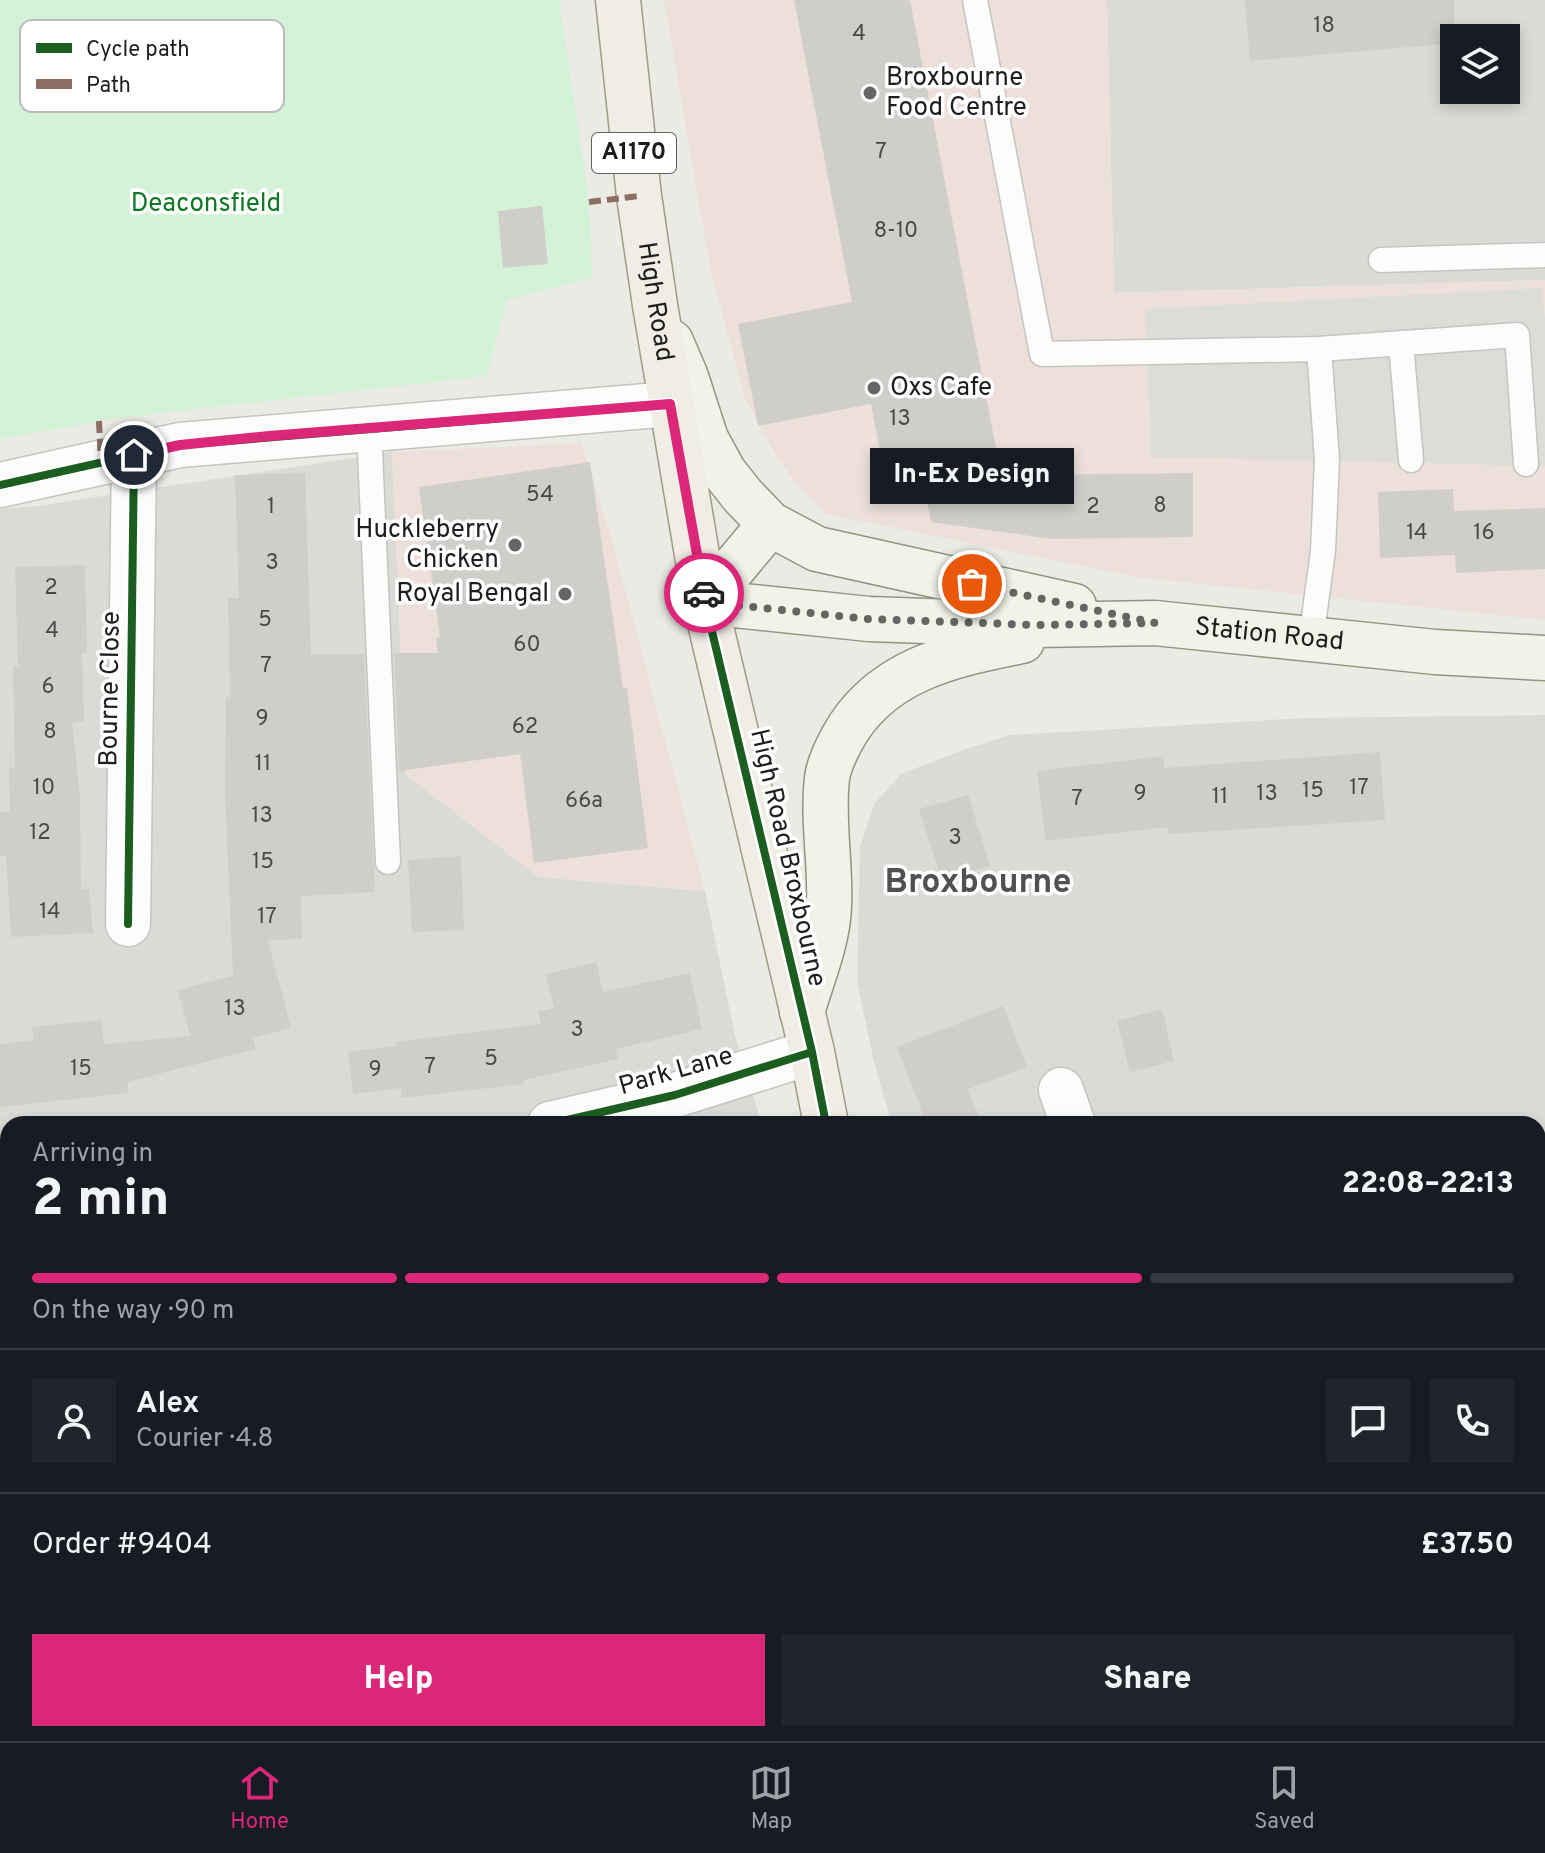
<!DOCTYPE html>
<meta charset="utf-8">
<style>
body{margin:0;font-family:Overpass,sans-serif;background:#20242c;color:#f1f3f6;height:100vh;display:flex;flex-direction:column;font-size:30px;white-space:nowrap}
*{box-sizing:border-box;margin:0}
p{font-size:26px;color:#9ea1a6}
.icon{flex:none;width:44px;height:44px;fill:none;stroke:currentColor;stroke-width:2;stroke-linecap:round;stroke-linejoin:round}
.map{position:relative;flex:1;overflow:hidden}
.panel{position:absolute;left:0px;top:1116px;width:1546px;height:626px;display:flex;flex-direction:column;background:#171b24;border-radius:24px 24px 0 0;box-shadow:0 4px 12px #0003}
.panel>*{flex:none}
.controls{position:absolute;left:1440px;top:24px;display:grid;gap:16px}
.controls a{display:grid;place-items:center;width:80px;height:80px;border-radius:0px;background:#171b24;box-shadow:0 4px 12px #0003;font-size:40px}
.pin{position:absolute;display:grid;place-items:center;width:68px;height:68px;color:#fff;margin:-34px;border:4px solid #fff;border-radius:50%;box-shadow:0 2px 8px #0007}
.courier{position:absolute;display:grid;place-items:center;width:80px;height:80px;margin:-40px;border:6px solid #db2777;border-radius:50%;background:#fff;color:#222;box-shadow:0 2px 10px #0007}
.bubble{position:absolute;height:56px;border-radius:0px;background:#171b24;box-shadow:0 4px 12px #0003;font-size:26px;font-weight:800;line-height:56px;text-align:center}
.headline em{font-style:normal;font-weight:800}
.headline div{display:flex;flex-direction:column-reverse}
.headline{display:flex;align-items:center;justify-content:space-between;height:136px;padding:0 32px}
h1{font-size:52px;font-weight:800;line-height:60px}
.bar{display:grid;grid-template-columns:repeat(4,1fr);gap:12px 8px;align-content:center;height:96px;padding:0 32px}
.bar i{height:10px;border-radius:6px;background:#363941}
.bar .on{background:#db2777}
.bar p{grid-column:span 4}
.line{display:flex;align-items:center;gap:20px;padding:0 32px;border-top:2px solid #363941}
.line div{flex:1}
.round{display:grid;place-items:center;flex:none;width:84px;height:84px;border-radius:0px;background:#20242c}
.cta{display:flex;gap:16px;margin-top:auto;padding:16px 32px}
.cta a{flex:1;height:92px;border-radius:0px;background:#db2777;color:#fff;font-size:32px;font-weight:800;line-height:92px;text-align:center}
.cta a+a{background:#20242c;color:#f1f3f6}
.tab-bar{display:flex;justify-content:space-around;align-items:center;height:112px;border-top:2px solid #363941;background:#171b24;font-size:22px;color:#9ea1a6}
.tab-bar a{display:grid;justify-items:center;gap:4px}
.tab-bar .on{color:#db2777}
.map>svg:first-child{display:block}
.residential{fill:#dadad7;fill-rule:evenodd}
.commercial{fill:#ede0db}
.park{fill:#d3f2d7}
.parking{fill:#dcdcd9}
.building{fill:#d0cecb}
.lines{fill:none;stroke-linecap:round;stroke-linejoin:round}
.lane-casing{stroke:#c4c4c2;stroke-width:27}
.street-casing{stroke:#c4c4c2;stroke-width:47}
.secondary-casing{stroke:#90957f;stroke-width:47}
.primary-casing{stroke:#a19b83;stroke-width:47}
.lane{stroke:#fcfcfb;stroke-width:24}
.street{stroke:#fcfcfb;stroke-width:44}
.secondary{stroke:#f1f3e9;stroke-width:44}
.primary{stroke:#f0ede4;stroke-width:44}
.quiet{stroke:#8d6e63;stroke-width:6;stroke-dasharray:12 6;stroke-linecap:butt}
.cycleway-casing{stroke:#fff;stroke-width:13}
.cycleway{stroke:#1b5e20;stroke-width:8}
.done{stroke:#656563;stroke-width:8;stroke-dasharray:0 14.4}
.route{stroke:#db2777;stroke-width:10}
.poi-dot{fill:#656563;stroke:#fff;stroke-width:3}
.labels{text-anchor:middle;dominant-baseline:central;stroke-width:7;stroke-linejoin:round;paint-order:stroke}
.number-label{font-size:22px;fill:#4a4948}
.shield{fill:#fff;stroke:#616161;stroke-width:2}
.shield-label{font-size:24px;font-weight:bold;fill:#1d1d1d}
.poi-label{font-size:26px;fill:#1d1d1d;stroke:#fff;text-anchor:start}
.park-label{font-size:26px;fill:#0e7823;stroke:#fff}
.street-label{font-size:26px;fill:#1d1d1d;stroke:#fff}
.district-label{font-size:34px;font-weight:bold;fill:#505050;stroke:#fff}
.key{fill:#fff;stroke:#bbb;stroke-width:2}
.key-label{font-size:22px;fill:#1d1d1d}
</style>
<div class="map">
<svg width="1545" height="1741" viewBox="0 0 1545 1741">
<rect width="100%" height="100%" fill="#ebebe6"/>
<!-- residential -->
<path class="residential" d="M1107 0H1545V280L1114 293ZM1454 38H1506V90H1454Z
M392 452 406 775 539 877 705 891 735 1035 762 1124H8V1734H474L475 1741H0V509L37 506Z
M1545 715V1741H1151L1149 1734H1538V1124H892L874 1062 857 982 860 847 874 804 901 774 963 750 1010 735 1305 718Z
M876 1734H1055L1056 1741H854Z"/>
<!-- commercial -->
<path class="commercial" d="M664 0H1107L1114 293 1545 280V620L1142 578 826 514 799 487 777 458 744 397 710 267Z
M581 443 611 536 705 891 539 877 406 775 392 452Z
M474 1734H876L854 1741H475Z"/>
<!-- park -->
<path class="park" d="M0 0H559L589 202 592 278 507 300 487 376 118 418 0 439Z"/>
<!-- parking -->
<path class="parking" d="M1542 288 1545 319V466L1151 457 1145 309Z
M1538 1612H1545V1741H1443L1444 1734H1538Z
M489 1734H678V1741H490Z"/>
<!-- building -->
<path class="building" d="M794 0H910L999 464 1024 459 1027 475 1193 473V537L1051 539 931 522 923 480 887 487 871 404 758 426 738 324 852 302Z
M1245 0H1454V43L1250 61Z
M542 206 548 264 503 268 498 211Z
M590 462 623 688H627L648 848 534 863 520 754 399 771 394 653H438L436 638 440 637 419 487Z
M305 473 311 654H364L375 892 301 896 302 939 268 940 291 1028 253 1038 256 1049 127 1082 129 1093 0 1107V1044L34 1040 32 1027 101 1020 104 1044 190 1036 178 990 233 976 225 794 226 697H230L228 598H239L235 475Z
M1453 489 1454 511 1545 508V569L1456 573 1455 555 1380 558 1378 492Z
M85 565 87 653H82L84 721 72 723 80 796 81 890 89 889 93 933 11 937 6 856H0V812L10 811 9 768 15 767 13 666H18L15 567Z
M1380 752 1385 820 1169 834 1168 827 1046 841 1037 771 1163 756 1164 768Z
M968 795 990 866 942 881 919 809Z
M461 856 464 930 412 932 408 860Z
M596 962 603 992 690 973 702 1029 616 1049 618 1059 524 1080V1084L402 1098 401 1088 353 1094 348 1052 396 1046V1042L541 1024 538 1012 554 1008 546 974Z
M1003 1006 1027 1067 968 1089 981 1124H927L897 1047Z
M1162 1009 1174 1061 1130 1072 1117 1021Z"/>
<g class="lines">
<defs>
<path id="lane" d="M975 0 1042 354 1319 349 1327 460 1323 551 1311 639
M1381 260 1545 255
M1401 343 1411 460
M1319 349 1517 335 1526 464
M369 428 388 862
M541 1734 544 1741
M651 1741 657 1734
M1504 1741V1734"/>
<path id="street" d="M0 485 180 445 670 404
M128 924 134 455
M1061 1090 1073 1124
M550 1124 675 1095 812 1052
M0 1198 8 1197"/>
<g id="secondary">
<path d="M671 342 686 377 706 439 724 472 743 496 770 524 817 549 1074 606"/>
<path id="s1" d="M705 602 869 619 1036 625 1155 623 1435 652 1545 658"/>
<path d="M705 602 770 524"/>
<path d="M802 1012C812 978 828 941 829 906 831 863 822 821 827 778 829 765 836 750 842 739 879 670 951 655 1022 641"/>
</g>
<g id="primary">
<path id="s2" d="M618 0 639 196 655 305 705 602 812 1052 826 1124"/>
<path d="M1094 1734 1096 1741"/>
</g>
</defs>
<!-- lane casing -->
<use href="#lane" class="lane-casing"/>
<!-- street casing -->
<use href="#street" class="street-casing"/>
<!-- secondary casing -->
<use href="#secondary" class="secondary-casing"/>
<!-- primary casing -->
<use href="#primary" class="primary-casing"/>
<!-- lane -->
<use href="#lane" class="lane"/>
<!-- street -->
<use href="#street" class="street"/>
<!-- secondary -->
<use href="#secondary" class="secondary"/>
<!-- primary -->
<use href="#primary" class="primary"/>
<!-- quiet -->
<path class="quiet" d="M589 202 639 196
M99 421 101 463"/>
<defs>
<path id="cycleway" d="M0 485 180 445 670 404
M705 602 812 1052 826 1124
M128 924 134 455
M550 1124 675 1095 812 1052"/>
</defs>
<!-- cycleway casing -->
<use href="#cycleway" class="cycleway-casing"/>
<!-- cycleway -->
<use href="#cycleway" class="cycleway"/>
</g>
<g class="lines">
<!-- done -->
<path class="done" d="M704 593 705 602 869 619 1036 625 1155 623 972 584"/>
<!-- route -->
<path class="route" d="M134 455 180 445 269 436 670 404 704 593"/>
</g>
<!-- markers -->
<g class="poi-dot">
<circle cx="870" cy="93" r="8"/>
<circle cx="874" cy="388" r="8"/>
<circle cx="515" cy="545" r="8"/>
<circle cx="565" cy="594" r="8"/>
</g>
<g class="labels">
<!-- number labels -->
<g class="number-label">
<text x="1324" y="26">18</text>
<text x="859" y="34">4</text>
<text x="881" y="152">7</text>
<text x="896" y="231">8-10</text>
<text x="900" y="419">13</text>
<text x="540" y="495">54</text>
<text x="1160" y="506">8</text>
<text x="271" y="507">1</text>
<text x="1093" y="507">2</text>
<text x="1417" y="533">14</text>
<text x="1484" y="533">16</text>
<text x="272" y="563">3</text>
<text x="51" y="588">2</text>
<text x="265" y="620">5</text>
<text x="52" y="631">4</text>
<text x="527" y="645">60</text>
<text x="266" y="666">7</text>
<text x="48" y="687">6</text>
<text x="262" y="719">9</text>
<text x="525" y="727">62</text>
<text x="50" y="732">8</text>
<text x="263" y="764">11</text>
<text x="44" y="788">10</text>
<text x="1359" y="788">17</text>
<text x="1313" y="791">15</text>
<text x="1140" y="794">9</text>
<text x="1267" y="794">13</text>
<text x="1220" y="797">11</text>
<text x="1077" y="799">7</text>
<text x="584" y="801">66a</text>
<text x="262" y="816">13</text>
<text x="40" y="833">12</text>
<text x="955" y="838">3</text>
<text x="263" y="862">15</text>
<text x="50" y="912">14</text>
<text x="267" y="917">17</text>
<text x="235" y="1009">13</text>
<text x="577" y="1030">3</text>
<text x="491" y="1059">5</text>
<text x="430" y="1067">7</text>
<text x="81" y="1069">15</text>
<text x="375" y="1070">9</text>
</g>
<!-- shield labels -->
<rect class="shield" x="592" y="133" width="84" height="40" rx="6"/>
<g class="shield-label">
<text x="634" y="153">A1170</text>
</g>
<!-- poi labels -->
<g class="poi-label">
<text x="886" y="78">Broxbourne<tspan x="886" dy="30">Food Centre</tspan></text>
<text x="890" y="388">Oxs Cafe</text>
<text x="499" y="530" text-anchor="end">Huckleberry<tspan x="499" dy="30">Chicken</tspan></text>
<text x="549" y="594" text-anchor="end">Royal Bengal</text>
</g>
<!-- park labels -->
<g class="park-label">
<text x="206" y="204">Deaconsfield</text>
</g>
<!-- street labels -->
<g class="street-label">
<text stroke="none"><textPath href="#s2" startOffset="304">High Road</textPath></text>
<text stroke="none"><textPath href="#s1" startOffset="566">Station Road</textPath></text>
<text transform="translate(111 689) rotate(-89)">Bourne Close</text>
<text transform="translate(787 858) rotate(77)">High Road Broxbourne</text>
<text transform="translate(676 1072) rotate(-16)">Park Lane</text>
</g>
<!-- district labels -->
<g class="district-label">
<text x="978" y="883">Broxbourne</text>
</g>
</g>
<!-- legend -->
<rect x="20" y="20" width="264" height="92" rx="12" class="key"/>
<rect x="36" y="43" width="36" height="10" fill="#1b5e20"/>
<rect x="36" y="79" width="36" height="10" fill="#8d6e63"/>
<g class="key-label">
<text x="86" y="56">Cycle path</text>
<text x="86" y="92">Path</text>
</g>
</svg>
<div class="controls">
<a><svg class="icon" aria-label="layers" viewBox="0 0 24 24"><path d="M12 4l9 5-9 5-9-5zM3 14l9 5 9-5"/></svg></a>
</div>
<div class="pin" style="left:972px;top:584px;background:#ea580c"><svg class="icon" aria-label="bag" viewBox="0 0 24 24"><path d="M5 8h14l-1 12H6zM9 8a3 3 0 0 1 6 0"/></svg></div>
<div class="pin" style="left:134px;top:455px;background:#1f2937"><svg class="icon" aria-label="home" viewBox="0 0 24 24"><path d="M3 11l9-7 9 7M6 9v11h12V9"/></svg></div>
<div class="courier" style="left:704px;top:593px"><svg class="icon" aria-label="car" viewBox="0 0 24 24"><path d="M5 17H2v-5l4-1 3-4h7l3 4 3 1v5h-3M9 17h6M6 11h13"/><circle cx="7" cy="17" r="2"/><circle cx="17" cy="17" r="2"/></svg></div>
<div class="bubble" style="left:870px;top:448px;width:204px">In-Ex Design</div>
<section class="panel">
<div class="headline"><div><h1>2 min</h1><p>Arriving in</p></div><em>22:08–22:13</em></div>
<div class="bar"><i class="on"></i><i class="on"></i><i class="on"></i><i></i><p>On the way · 90 m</p></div>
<div class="line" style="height:144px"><a class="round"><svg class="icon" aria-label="person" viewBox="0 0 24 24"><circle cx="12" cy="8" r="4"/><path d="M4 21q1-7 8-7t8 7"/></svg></a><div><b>Alex</b><p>Courier · 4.8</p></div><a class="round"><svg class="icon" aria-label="chat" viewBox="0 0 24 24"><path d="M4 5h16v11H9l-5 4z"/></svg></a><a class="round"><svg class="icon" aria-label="phone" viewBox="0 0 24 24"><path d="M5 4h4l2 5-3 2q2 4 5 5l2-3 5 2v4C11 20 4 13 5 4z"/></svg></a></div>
<div class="line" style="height:104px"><div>Order #9404</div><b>£37.50</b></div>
<div class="cta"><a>Help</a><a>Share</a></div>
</section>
</div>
<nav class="tab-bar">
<a class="on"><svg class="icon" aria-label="home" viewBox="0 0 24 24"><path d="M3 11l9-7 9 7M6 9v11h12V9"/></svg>Home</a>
<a><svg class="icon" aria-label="map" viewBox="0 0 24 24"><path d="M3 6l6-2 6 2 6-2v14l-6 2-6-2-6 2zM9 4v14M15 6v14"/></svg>Map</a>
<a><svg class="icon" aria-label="saved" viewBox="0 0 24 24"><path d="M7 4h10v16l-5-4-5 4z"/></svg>Saved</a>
</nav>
